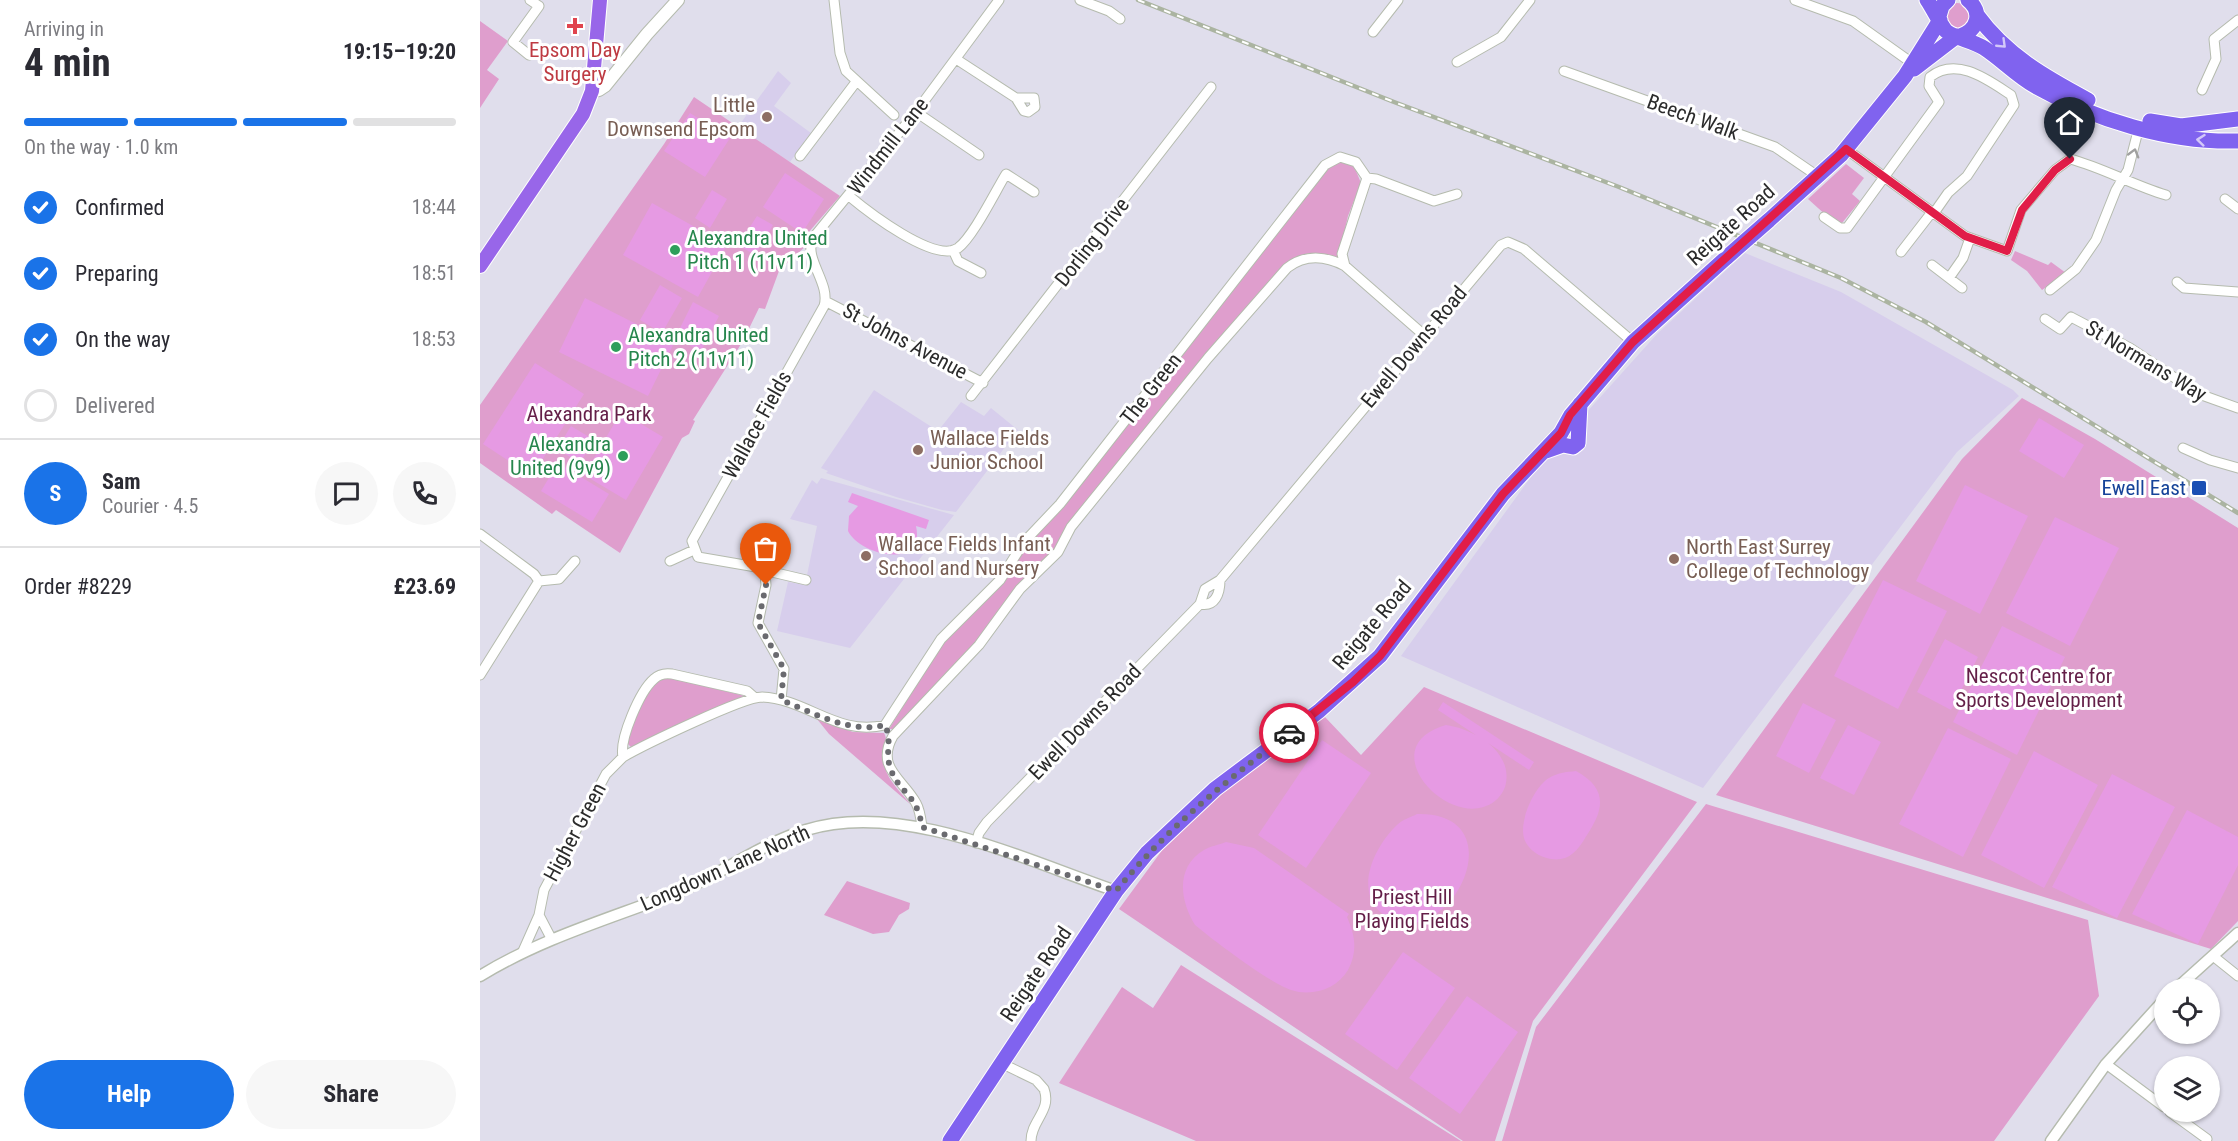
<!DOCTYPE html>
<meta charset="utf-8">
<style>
body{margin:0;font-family:"Roboto Condensed",sans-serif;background:#f7f7f7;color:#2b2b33;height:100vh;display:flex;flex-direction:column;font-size:22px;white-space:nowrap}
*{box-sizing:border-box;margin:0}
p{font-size:20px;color:#7c7c81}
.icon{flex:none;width:33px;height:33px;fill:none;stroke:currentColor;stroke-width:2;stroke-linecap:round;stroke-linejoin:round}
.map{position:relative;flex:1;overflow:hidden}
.panel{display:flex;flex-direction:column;background:#fff;width:480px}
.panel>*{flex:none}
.tools{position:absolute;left:1674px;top:978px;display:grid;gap:12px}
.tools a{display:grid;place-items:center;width:66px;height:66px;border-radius:50%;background:#fff;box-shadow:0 2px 4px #0004;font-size:30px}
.pin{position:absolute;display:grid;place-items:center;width:51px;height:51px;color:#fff;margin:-62px -26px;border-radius:50% 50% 50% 0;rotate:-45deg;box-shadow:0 0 6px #0007}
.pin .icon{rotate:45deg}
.courier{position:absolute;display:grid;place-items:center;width:60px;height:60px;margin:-30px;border:4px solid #e11d48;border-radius:50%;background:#fff;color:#222;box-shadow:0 2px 8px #0007}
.headline em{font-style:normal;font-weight:700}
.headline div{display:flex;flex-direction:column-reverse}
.headline{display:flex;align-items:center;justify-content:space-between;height:102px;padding:0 24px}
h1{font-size:39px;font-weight:700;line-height:45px}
.bar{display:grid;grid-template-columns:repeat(4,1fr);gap:9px 6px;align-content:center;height:72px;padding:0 24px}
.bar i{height:8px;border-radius:4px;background:#e1e1e2}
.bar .current{background:#1a73e8}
.bar p{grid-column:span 4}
.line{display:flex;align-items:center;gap:15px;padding:0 24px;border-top:2px solid #e1e1e2}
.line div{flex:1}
.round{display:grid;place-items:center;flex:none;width:63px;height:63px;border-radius:32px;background:#f7f7f7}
ol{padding:0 24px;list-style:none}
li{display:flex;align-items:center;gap:18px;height:66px}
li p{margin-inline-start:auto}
li .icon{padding:6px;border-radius:50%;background:#1a73e8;color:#fff;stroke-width:4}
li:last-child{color:#7c7c81}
li i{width:33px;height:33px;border:3px solid #e1e1e2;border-radius:50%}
.cta{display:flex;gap:12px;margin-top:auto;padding:12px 24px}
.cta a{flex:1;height:69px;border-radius:36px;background:#1a73e8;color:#fff;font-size:24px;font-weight:700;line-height:69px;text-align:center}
.cta a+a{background:#f7f7f7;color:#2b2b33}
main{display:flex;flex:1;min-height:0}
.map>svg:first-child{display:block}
.education{fill:#d7ceec}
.green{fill:#df9ecd}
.pitch{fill:#e69ae3}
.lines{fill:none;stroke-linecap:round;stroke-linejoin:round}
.minor-casing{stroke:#b5bbae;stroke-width:11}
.tertiary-casing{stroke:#b5bbae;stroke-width:13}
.secondary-casing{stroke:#b5bbae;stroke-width:14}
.primary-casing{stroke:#fff;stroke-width:16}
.trunk-casing{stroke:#fff;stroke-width:17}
.minor{stroke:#fff;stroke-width:9}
.tertiary{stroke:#fff;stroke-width:10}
.secondary{stroke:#fff;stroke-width:12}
.primary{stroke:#9866e9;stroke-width:14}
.trunk{stroke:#8063ef;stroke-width:15}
.rail-casing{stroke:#abb4a1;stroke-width:4.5}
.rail{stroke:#fff;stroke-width:2;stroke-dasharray:7;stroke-linecap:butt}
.trunk-bridge-casing{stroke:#fff;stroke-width:17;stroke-linecap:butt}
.trunk-bridge{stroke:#8063ef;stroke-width:15}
.oneway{stroke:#d3c8f9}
.oneway2{stroke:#a0a0a0}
.done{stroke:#6a6a6f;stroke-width:6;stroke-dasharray:0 10.8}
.route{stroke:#e11d48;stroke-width:8}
.health-dot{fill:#e0444e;stroke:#fff;stroke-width:2}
.education-dot{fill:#8d6e63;stroke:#fff;stroke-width:2}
.leisure-dot{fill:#2e9e5b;stroke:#fff;stroke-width:2}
.transit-dot{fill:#1a4fb4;stroke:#fff;stroke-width:2}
.labels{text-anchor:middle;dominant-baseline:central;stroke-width:6;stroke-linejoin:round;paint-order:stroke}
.health-label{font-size:21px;fill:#be3a42;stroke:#fff}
.education-label{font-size:21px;fill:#785e54;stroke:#fff;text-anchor:start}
.street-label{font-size:21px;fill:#2b2b2b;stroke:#fff}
.leisure-label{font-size:21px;fill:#27864d;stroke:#fff;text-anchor:start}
.park-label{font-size:21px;fill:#641f48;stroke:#fff}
.transit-label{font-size:21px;fill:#164399;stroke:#fff;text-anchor:end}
</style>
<main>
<section class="panel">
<div class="headline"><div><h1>4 min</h1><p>Arriving in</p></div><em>19:15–19:20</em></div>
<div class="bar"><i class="current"></i><i class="current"></i><i class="current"></i><i></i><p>On the way · 1.0 km</p></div>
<ol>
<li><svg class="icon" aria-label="check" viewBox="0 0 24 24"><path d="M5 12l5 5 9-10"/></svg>Confirmed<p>18:44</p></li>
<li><svg class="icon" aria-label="check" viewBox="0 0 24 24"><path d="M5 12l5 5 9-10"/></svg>Preparing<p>18:51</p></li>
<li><svg class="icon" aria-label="check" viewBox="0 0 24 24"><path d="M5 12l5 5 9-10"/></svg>On the way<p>18:53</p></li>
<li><i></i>Delivered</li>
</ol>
<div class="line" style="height:108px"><b class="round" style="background:#1a73e8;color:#fff">S</b><div><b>Sam</b><p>Courier · 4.5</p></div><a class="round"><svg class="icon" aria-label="chat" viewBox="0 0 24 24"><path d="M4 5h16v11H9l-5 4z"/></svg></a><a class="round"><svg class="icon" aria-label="phone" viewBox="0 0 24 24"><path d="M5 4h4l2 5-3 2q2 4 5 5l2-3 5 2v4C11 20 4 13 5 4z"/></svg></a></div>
<div class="line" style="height:78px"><div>Order #8229</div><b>£23.69</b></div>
<div class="cta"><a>Help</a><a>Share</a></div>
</section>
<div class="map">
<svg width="1758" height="1141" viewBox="0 0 1758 1141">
<rect width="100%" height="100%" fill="#e0deec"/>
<!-- education -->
<path class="education" d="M298 71 311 83 294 106 331 133 310 162 258 127Z
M1265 253 1361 292 1533 390 1539 396 1477 452 1223 788 921 656 1061 463 1177 334Z
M394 390 458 431 481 402 504 416 511 408 538 430 476 512 462 510 416 497 346 473 348 471 341 468Z
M341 478 474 515 370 648 297 631 308 582 325 585 337 526 310 519 332 480 337 484Z"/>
<!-- green -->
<path class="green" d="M1464 16a13 13 0 1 1 26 0a13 13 0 1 1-26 0Z
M0 21 28 41 7 70 19 79 0 108Z
M214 97 360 196 328 233V244L299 271 285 309 279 308 263 341 213 420 215 421 209 434 202 438 140 553 76 510 72 514 0 463V405L184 144Z
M861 160 874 166 881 183 868 216 858 260 812 261 793 277 722 362 583 540 497 643 414 729H409L467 636 546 544 847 168Z
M1366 164 1384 178 1372 194 1380 201 1362 223 1348 217 1328 199Z
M1535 251 1568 265 1571 262 1586 273 1562 290 1547 271 1531 260Z
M1542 398 1615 439 1758 528V921L1731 949 1236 795 1482 459Z
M188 677 265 696 151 747 146 742 147 734C156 717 167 681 188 677Z
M944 687 1217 802 1053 1021 1015 1141H983L639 909 683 849 742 792 845 717 881 755Z
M337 719 373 732 404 733C410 744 403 756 405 767 408 781 422 793 430 804L349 734Z
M1226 804 1608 920 1619 996 1514 1141H1022L1056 1027Z
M367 881 430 903 429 909 419 915 409 932 393 934 344 915Z
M701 965 981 1141H716L579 1083 642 987 673 1008Z"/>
<!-- pitch -->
<path class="pitch" d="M210 113 250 138 225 177 184 151Z
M305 173 344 199 322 233 283 207Z
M232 190 247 199 230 228 215 218Z
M172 203 247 245 218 297 143 255Z
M277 216 293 225 275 255 258 245Z
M180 285 202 298 182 333 160 320Z
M105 298 194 343 168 396 79 352Z
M213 302 239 316 221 351 195 338Z
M55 363 104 394 52 476 3 444Z
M141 412 183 437 146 500 104 475Z
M1559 418 1604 445 1584 478 1539 451Z
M91 426 114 440 100 463 77 449Z
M78 463 129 494 112 522 61 491Z
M1485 485 1548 516 1500 614 1436 581Z
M372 493 449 520 446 529 436 526C446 570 380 556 368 531L369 516 378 506 368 502Z
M1575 517 1639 548 1590 646 1526 613Z
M1403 580 1467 611 1418 709 1354 676Z
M1522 626 1585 657 1537 755 1473 722Z
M1465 639 1498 657 1471 710 1437 692Z
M963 702 1054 762 1049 770 958 710Z
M1323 703 1356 720 1329 773 1296 756Z
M966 725C994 729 1035 752 1025 787 1022 795 1015 803 1006 806 963 824 893 746 966 725Z
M1368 725 1401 742 1374 795 1340 778Z
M1468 728 1531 759 1483 857 1419 824Z
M842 740 891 773 826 868 778 835Z
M1554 751 1618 785 1564 888 1501 855Z
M1096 771C1127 788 1125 808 1107 835 1102 843 1096 854 1085 858 1070 863 1049 854 1044 838 1039 821 1054 787 1069 778 1077 773 1086 772 1096 771Z
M1632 774 1695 807 1637 918 1572 887Z
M1707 810 1758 837V865L1718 944 1652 914Z
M937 814C1038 812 971 951 909 918 871 897 892 849 917 825 922 820 931 817 937 814Z
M746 842 774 848 869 914 867 917C875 935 878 951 868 970 857 989 832 997 811 990 791 984 733 940 715 925 700 901 695 867 724 850 730 846 739 845 746 842Z
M923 952 975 988 917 1070 865 1034Z
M987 996 1038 1032 980 1114 929 1078Z"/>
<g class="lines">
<defs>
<path id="minor" d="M354 0 360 53 366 71 414 115
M600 0 629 11 640 19
M1315 0 1373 21 1432 63
M893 32 918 0
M49 55 33 42 59 6 50 0
M476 59 536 98H554L555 107 548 112 544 111 536 98
M977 62 1021 37 1050 0
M1084 71 1295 147 1336 175
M1722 90 1736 59 1734 39 1758 20
M436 112 499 155
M1366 149 1485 236 1527 251 1541 210 1575 170 1590 159C1624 168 1652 185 1686 195
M320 156 376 82
M887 178 896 179 954 201 977 194
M369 196C387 211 455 264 478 248 493 237 515 192 526 174L554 192
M1745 199 1758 209
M1344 217 1360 228H1367L1459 102 1449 86 1450 77C1477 56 1508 80 1531 95L1534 105 1487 176 1468 193 1454 213
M473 250 478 261 501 273
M1421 252 1452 212
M1452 265 1482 288
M1469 278 1483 258 1490 238
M1697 282 1704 288 1758 292
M1570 290 1596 269 1616 240 1636 190 1648 170 1659 127
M345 301 503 383
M1565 319 1580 329 1591 317 1650 348 1719 394 1758 408
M491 396 731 87
M1703 448 1730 460 1758 468
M0 534 54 574 59 581
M190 561 214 550
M285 574 292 572 326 580
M59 581 79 579 95 561
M720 604C735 607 740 594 740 580
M0 675 59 581
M301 700 304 669 278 623 286 585 285 574 276 567 218 557 212 541 344 306C351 283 323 259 333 238L436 112 519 0
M143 757C139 739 160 691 174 679 179 674 185 673 192 674L267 691 275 698
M442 827C441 819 440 810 436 803 423 779 395 768 413 736L499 645 540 589 578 552 591 527 728 358 807 268C825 254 846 256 865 266L945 336
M496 843 499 833 507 822 720 604 725 589 740 580 1021 245 1028 242 1044 249 1153 342
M71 938 59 915 64 890 126 774 143 757C164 745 263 697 282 697 327 699 358 737 405 725L461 639 520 580 544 542 580 504 838 174 845 165 860 157 876 162 887 178 862 254 865 266
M43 951 59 915
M1733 956 1758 976
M521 1063 556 1080 564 1089C572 1111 551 1120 551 1141
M1626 1064 1684 1107
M1690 1112 1727 1139"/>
<path id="tertiary" d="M0 976C62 938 129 919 196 893 240 875 280 844 326 830 421 800 545 860 636 891
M1697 988 1758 933
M1571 1141 1626 1064 1684 1000"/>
<path id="secondary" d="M112 91 119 90 125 86 167 34 198 0"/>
<path id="primary" d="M0 266 103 114 112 91 120 0"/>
<path id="trunk" d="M1447 0C1452 7 1462 27 1466 31 1476 39 1492 40 1504 48 1521 59 1537 76 1555 86 1615 120 1689 143 1758 141
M1497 15C1526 55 1565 77 1608 100
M1459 16 1462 6 1468 0
M1480 36C1498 30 1503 12 1488 0
M1434 69 1477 36
M1670 121 1701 126 1758 119
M1288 221 1361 155 1425 76 1460 20
M1066 451 1083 445 1093 447 1098 443 1100 404
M470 1141 636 891 667 853 735 789 839 711 900 656 1023 494 1081 433 1091 415 1153 342 1247 257"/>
</defs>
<!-- minor casing -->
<use href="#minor" class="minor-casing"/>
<!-- tertiary casing -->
<use href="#tertiary" class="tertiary-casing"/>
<!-- secondary casing -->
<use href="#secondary" class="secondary-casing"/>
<!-- primary casing -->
<use href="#primary" class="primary-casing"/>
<!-- trunk casing -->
<use href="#trunk" class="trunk-casing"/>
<!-- minor -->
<use href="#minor" class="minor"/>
<!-- tertiary -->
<use href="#tertiary" class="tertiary"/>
<!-- secondary -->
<use href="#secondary" class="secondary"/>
<!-- primary -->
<use href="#primary" class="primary"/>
<!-- trunk -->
<use href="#trunk" class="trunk"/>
<defs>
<path id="rail" d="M658 0 914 102 1139 187 1361 278 1446 322 1758 513"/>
</defs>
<!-- rail casing -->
<use href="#rail" class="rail-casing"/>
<!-- rail -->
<use href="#rail" class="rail"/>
<defs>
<path id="trunk-bridge" d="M1247 257 1288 221"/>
</defs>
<!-- trunk-bridge casing -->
<use href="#trunk-bridge" class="trunk-bridge-casing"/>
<!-- trunk-bridge -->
<use href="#trunk-bridge" class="trunk-bridge"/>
</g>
<!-- one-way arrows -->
<defs><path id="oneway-chevron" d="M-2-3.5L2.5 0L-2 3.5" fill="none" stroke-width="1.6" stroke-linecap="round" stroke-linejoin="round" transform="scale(1.5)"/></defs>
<g class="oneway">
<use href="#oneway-chevron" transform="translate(1522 44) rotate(44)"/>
<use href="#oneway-chevron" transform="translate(1721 140) rotate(-174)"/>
</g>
<use class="oneway2" href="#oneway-chevron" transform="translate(1654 153) rotate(-74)"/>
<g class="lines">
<!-- done -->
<path class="done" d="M286 585 278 623 304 669 301 700C335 713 369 734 405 725 413 743 404 752 411 770 420 794 437 793 442 827L636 891C687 828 745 782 809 733"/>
<!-- route -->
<path class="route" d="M809 733 873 682 900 656 1023 494 1081 433 1090 415 1153 342 1366 149 1485 236 1527 251 1542 210 1575 170 1590 159"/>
</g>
<!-- markers -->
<path class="health-dot" d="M92 17h6v6h6v6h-6v6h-6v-6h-6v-6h6z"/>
<g class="education-dot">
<circle cx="287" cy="117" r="6"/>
<circle cx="438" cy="450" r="6"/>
<circle cx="386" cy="556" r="6"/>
<circle cx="1194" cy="559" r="6"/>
</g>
<g class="leisure-dot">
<circle cx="195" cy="250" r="6"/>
<circle cx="136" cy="347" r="6"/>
<circle cx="143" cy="456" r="6"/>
</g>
<rect class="transit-dot" x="1711" y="480" width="16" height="16" rx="3"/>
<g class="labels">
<!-- health labels -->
<g class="health-label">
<text x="95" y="50">Epsom Day<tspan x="95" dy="24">Surgery</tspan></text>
</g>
<!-- education labels -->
<g class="education-label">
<text x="275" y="105" text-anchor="end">Little<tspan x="275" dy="24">Downsend Epsom</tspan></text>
<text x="450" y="438">Wallace Fields<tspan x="450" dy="24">Junior School</tspan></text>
<text x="398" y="544">Wallace Fields Infant<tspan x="398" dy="24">School and Nursery</tspan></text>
<text x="1206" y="547">North East Surrey<tspan x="1206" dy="24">College of Technology</tspan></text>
</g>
<!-- street labels -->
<g class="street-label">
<text transform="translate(1213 117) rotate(20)">Beech Walk</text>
<text transform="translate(408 146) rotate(-52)">Windmill Lane</text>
<text transform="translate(1251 225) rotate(-42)">Reigate Road</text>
<text transform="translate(612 242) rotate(-52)">Dorling Drive</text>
<text transform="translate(425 341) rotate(28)">St Johns Avenue</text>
<text transform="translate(934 347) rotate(-50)">Ewell Downs Road</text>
<text transform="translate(1666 361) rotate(31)">St Normans Way</text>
<text transform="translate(671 389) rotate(-52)">The Green</text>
<text transform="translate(277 425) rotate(-61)">Wallace Fields</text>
<text transform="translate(892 625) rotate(-50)">Reigate Road</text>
<text transform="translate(605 722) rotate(-46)">Ewell Downs Road</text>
<text transform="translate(95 832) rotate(-62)">Higher Green</text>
<text transform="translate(245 868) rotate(-24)">Longdown Lane North</text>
<text transform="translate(556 974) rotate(-56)">Reigate Road</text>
</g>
<!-- leisure labels -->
<g class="leisure-label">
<text x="207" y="238">Alexandra United<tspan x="207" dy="24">Pitch 1 (11v11)</tspan></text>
<text x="148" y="335">Alexandra United<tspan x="148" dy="24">Pitch 2 (11v11)</tspan></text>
<text x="131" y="444" text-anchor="end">Alexandra<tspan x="131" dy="24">United (9v9)</tspan></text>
</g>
<!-- park labels -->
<g class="park-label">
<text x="109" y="414">Alexandra Park</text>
<text x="1559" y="676">Nescot Centre for<tspan x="1559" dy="24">Sports Development</tspan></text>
<text x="932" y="897">Priest Hill<tspan x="932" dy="24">Playing Fields</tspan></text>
</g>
<!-- transit labels -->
<g class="transit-label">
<text x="1706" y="488">Ewell East</text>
</g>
</g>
</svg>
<div class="tools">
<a><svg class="icon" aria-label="locate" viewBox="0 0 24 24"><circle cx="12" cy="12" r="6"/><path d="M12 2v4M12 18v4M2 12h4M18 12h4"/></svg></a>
<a><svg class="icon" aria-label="layers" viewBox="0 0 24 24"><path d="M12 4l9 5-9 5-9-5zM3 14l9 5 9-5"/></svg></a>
</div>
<div class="pin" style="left:286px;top:585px;background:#ea580c"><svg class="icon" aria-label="bag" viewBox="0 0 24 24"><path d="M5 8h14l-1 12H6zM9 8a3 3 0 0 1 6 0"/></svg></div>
<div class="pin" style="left:1590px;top:159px;background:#1f2937"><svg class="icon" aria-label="home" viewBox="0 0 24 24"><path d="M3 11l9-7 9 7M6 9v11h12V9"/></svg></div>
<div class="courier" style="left:809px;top:733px"><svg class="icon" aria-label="car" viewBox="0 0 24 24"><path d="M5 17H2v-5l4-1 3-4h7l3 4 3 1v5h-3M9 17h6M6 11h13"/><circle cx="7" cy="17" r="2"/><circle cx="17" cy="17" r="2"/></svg></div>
</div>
</main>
